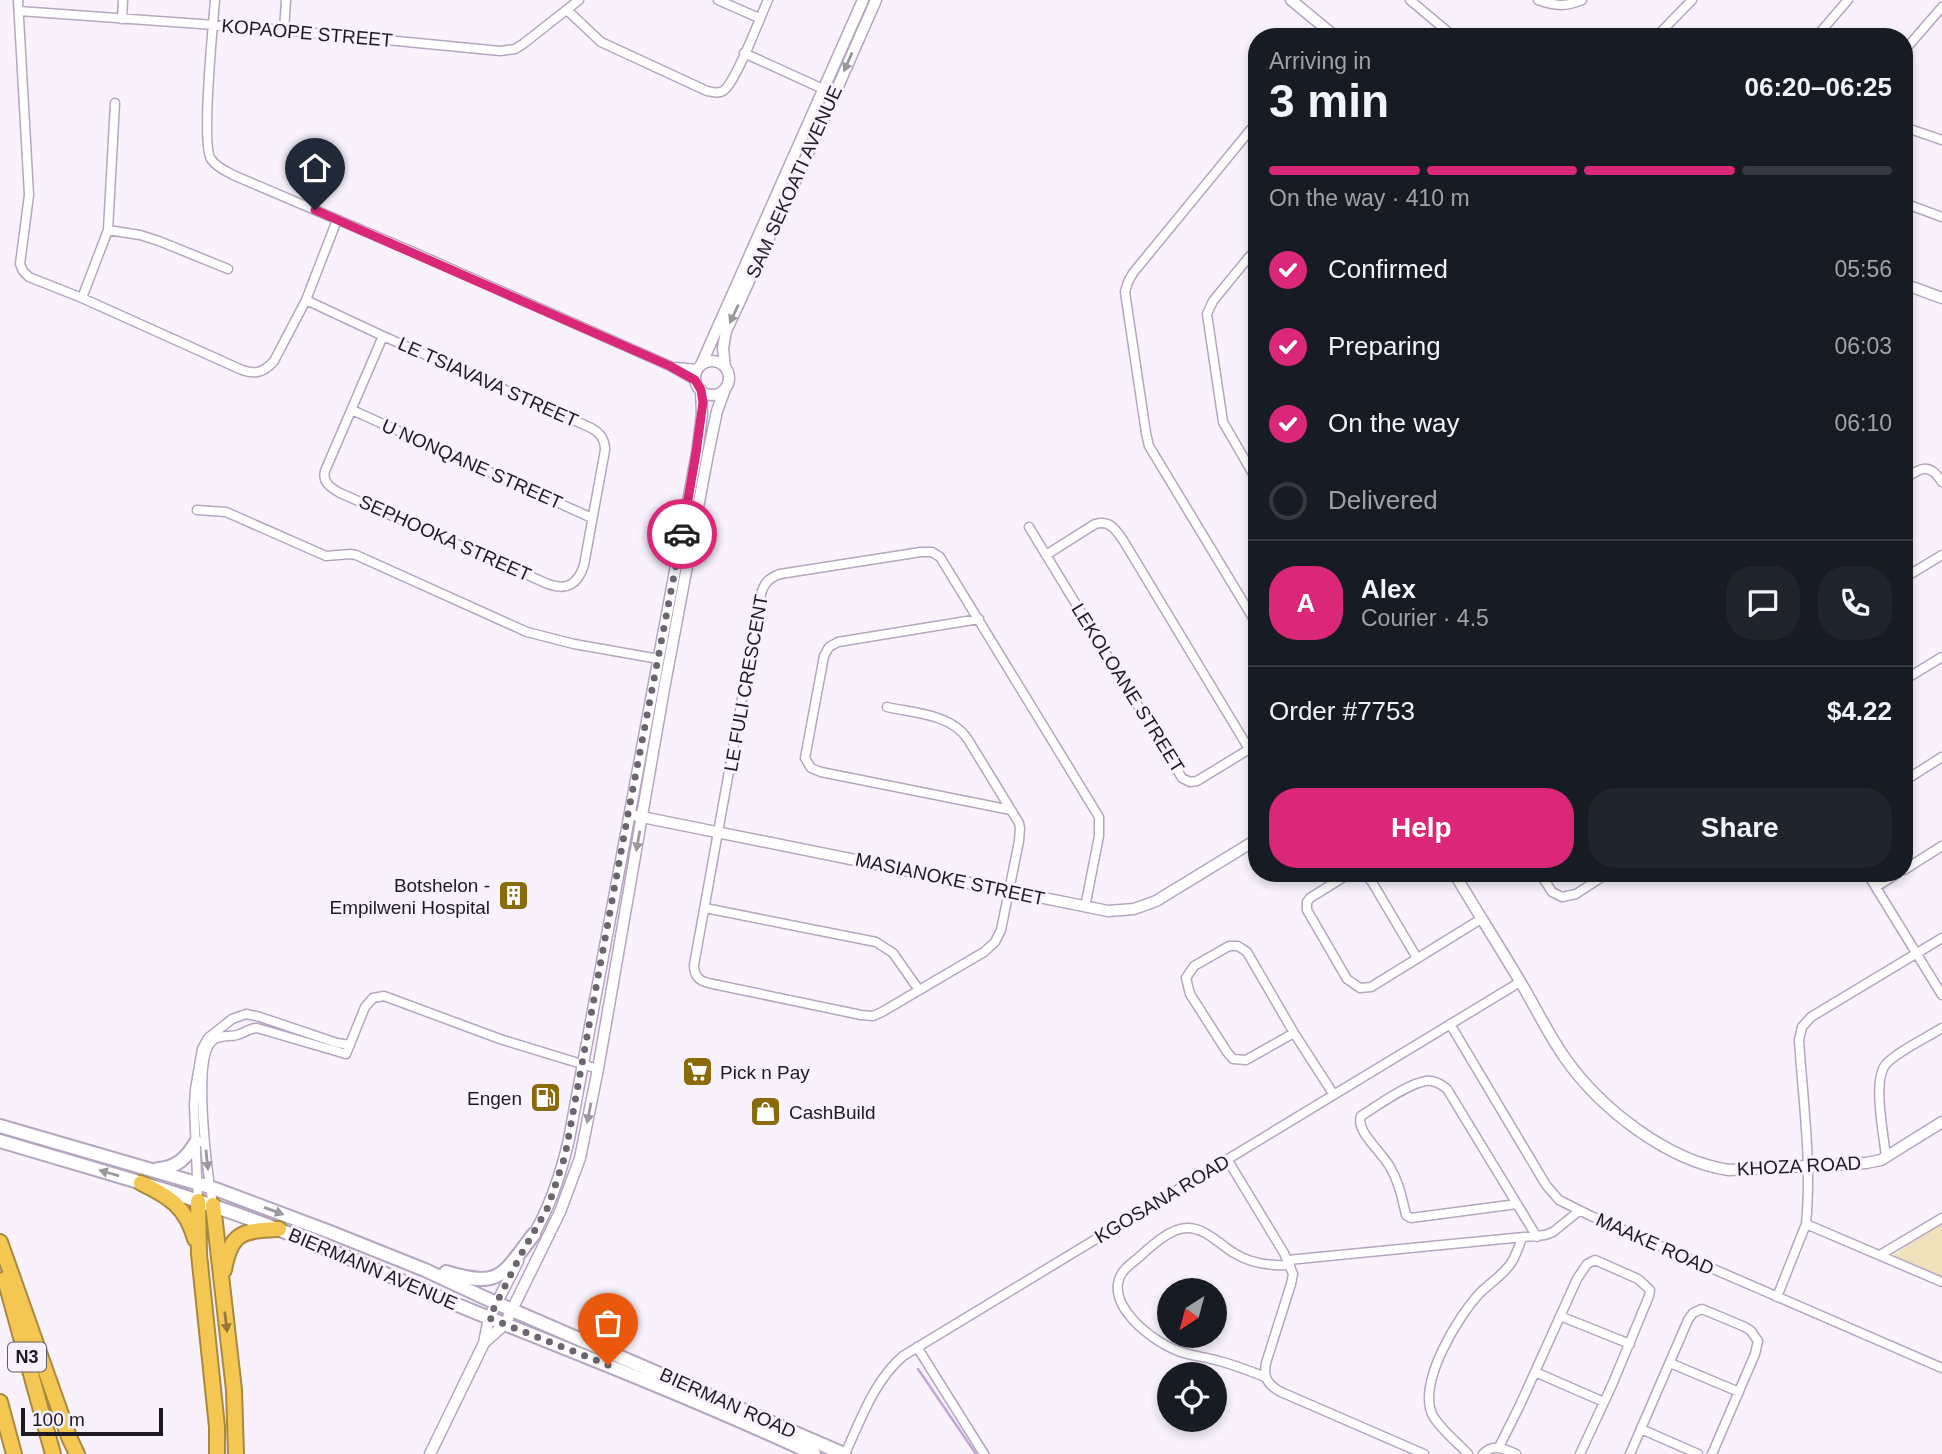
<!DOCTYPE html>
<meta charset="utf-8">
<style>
body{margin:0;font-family:Arial,sans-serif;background:#20242c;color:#f1f3f6;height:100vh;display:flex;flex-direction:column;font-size:26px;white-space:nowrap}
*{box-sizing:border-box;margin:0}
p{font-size:23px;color:#9ea1a6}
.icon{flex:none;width:38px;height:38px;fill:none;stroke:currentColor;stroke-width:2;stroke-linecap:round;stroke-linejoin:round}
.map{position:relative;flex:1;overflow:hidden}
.panel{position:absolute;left:1248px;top:28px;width:665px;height:854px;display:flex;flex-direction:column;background:#171b24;border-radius:28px;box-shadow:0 4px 10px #0003}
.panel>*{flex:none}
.needle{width:46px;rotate:216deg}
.controls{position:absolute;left:1157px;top:1278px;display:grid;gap:14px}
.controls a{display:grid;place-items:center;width:70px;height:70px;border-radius:50%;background:#171b24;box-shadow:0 4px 10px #0003;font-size:35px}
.scale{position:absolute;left:21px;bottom:18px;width:142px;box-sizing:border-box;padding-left:7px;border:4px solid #1e1922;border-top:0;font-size:19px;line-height:24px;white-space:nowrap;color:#1e1922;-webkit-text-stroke:5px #f9f2fd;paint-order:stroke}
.pin{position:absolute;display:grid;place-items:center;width:60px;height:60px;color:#fff;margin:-72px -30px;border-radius:50% 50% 50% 0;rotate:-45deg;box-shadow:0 0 7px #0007}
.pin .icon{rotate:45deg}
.courier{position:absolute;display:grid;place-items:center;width:70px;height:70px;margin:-35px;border:5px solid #db2777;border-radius:50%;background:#fff;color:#222;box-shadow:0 2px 9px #0007}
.overview em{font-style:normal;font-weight:600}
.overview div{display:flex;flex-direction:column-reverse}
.overview{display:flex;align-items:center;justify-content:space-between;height:119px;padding:0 21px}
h1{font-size:46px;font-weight:600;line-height:52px}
.bar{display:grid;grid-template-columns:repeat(4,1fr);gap:10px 7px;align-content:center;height:84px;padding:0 21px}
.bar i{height:9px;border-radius:5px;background:#363941}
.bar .selected{background:#db2777}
.bar p{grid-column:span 4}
.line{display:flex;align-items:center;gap:18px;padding:0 21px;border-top:2px solid #363941}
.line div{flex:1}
.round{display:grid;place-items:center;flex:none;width:74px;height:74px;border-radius:28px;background:#20242c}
ol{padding:0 21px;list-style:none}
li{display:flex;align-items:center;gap:21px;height:77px}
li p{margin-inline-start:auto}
li .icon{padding:7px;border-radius:50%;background:#db2777;color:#fff;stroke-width:4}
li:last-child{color:#9ea1a6}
li i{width:38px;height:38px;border:4px solid #363941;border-radius:50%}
.action{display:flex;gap:14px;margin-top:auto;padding:14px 21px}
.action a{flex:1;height:80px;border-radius:28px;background:#db2777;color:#fff;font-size:28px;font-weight:600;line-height:80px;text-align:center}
.action a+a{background:#20242c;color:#f1f3f6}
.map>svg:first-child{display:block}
.green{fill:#f0e1bd}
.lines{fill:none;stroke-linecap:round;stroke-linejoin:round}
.stream{stroke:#c1a5d4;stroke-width:2.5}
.minor-casing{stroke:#b5a6bf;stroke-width:11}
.tertiary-casing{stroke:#b5a6bf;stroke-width:13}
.secondary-casing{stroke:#b5a6bf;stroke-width:16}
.motorway-casing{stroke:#a98941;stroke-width:18}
.minor{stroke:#fff;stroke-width:8}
.tertiary{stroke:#fff;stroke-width:10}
.secondary{stroke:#fff;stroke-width:12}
.motorway{stroke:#f4c652;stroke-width:14}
.oneway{fill:#9a989c}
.oneway2{fill:#94783c}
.done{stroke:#6b656f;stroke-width:7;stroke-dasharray:0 12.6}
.route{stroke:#db2777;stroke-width:9}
.labels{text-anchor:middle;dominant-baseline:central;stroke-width:6;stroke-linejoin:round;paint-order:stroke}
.shield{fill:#f9f2fd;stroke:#605a64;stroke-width:2}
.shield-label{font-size:18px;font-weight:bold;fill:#1e1922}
.street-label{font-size:19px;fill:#1e1922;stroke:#f9f2fd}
.poi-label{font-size:19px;fill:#1e1922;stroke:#f9f2fd;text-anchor:end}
</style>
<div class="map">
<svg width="1942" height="1454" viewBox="0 0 1942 1454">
<rect width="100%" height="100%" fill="#f9f2fd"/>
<!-- green -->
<path class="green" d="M1942 1223V1278L1897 1259 1893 1255Z"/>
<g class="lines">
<!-- stream -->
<path class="stream" d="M918 1369 976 1454"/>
<defs>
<path id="minor" d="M18 0 29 195 20 264 23 271 29 277 82 298 242 370C256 375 264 372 274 361L306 300 337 220
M215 0C213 25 201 144 211 159 216 167 226 171 233 175L411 251 670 366 695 380
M718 0 759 18
M1410 0 1454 37
M1538 0C1554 6 1566 7 1582 0
M567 10 601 42 707 91C712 92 718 94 723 91 736 83 760 17 768 0
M19 11 284 30 500 51 515 49 523 44 579 0
M122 19 123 0
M284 30 286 0
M1656 37 1692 0
M1816 37 1848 0
M1904 51 1942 7
M744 53 823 89
M1256 123 1133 273 1128 282 1125 292 1146 433 1149 446 1256 623
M1904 127 1942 140
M1904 203 1942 217
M108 230 140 235 159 241 228 269
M1256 251 1249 257 1213 301 1207 314 1223 422 1256 479
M82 298 108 230 115 103
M306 300 383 336 587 426C598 431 605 437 605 450L584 565C578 584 567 591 548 584L340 493C331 488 322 482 325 471L383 336
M676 367 697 369
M352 410 592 518
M1904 479C1921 468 1929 462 1942 482
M197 510 226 512 326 556 350 554 356 555 527 632 574 644 659 659
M1029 527 1182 778 1190 782 1197 781 1256 745
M1046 555 1095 524C1110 520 1115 529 1123 540L1249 749
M1904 578 1942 555
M979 619 838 642 829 647 824 656 805 758 811 768 821 772 1011 810
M1904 680 1942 657
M887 707C914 713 950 714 967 738L1019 823 1020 828 1019 841 1001 930 995 942 984 952 882 1012 873 1016 861 1015 713 984C701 982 694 978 694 965L761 594C764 583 769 578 780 574L921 552H932L940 557 1099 817V836L1085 907
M1904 781 1942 757
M1904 870 1942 846
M1350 873 1310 898 1307 902V910L1347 979 1360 988 1371 987 1481 919
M1360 873 1367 876 1372 882 1417 958
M1540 873 1552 892 1562 897 1576 894 1608 873
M1867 873 1942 995
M1876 887 1898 873
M705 908 876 942 893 953 919 990
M1450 1024 1546 1185 1559 1200 1591 1216 1942 1368
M1294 1033 1246 1060 1233 1059 1227 1052 1190 994 1186 978 1194 966 1229 946H1238L1247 952 1294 1033 1334 1095
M1886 1157C1884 1136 1872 1080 1886 1064 1898 1051 1926 1038 1942 1028
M1227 1159 1284 1253 1293 1274 1291 1284 1266 1363C1263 1378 1268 1385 1281 1392L1424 1454
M198 1201 194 1105 195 1089 202 1049 208 1038 232 1019 246 1014 260 1017 337 1043 350 1045
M1517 1204 1411 1218 1406 1215C1402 1198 1399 1182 1390 1167 1382 1152 1355 1131 1361 1116 1377 1106 1409 1083 1426 1081 1434 1080 1442 1085 1447 1089L1537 1237
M213 1205C208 1177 192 1060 212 1041 219 1034 229 1037 237 1035 245 1033 249 1028 257 1028L346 1054 365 1007 373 998 384 996 500 1039 598 1069
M1806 1224 1942 1282
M1880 1255 1942 1218
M1288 1260 1545 1235 1553 1232 1579 1211
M1777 1297 1806 1224C1812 1163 1803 1101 1799 1040L1802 1027 1811 1017 1942 938
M1560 1316 1630 1344
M917 1347 984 1454
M1670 1363 1739 1392
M1535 1372 1604 1402
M1265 1377C1250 1371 1235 1365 1219 1361 1206 1357 1191 1356 1178 1351 1152 1341 1103 1304 1122 1273 1126 1267 1133 1262 1138 1258 1150 1247 1170 1228 1187 1228 1206 1228 1219 1244 1234 1253 1251 1264 1270 1266 1290 1265
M1641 1429 1698 1454
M1499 1447 1520 1405 1577 1279 1587 1264 1595 1260 1638 1279 1650 1290 1649 1296 1612 1385 1580 1454
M845 1454C861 1419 874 1381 903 1356L1520 982
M1468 1454C1458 1443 1438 1427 1432 1414 1418 1382 1458 1316 1480 1293 1489 1284 1500 1277 1508 1267 1515 1260 1518 1248 1522 1238
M1483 1454C1493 1443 1505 1449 1516 1454
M1630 1454 1688 1320 1693 1313 1702 1309 1745 1327 1751 1331 1758 1341 1755 1354 1712 1454"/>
<path id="tertiary" d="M1291 0 1336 37
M1904 284 1942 298
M695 378a17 17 0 1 1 34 0a17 17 0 1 1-34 0Z
M701 365 863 0
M725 367 723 348 726 331 822 123 876 0
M637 816 1108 911 1134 909 1156 901 1256 840
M1454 873C1476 910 1499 946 1521 983 1536 1008 1548 1034 1565 1058 1600 1108 1667 1161 1729 1170L1866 1163 1881 1160 1942 1122
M531 1239C550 1208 561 1174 569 1139L697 453 702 414 701 390
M484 1343 505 1324 560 1212 580 1158 598 1069 664 689 708 454 717 411 725 389
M430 1454 484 1343 489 1318 518 1261"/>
<path id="secondary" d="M0 1126 210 1187 330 1232 425 1270 496 1303 844 1454
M0 1141C93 1169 187 1194 277 1229 350 1256 420 1291 492 1319 600 1362 708 1405 814 1454
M158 1169C177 1168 187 1157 196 1142
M446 1272C501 1289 502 1275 534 1234"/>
<path id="motorway" d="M141 1183C170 1197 186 1207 195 1239
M198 1201 199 1254 217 1427V1454
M213 1205 234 1390 236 1454
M0 1242 69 1437 77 1454
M224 1270C231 1231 243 1231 279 1229
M5 1279 53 1454
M0 1402 14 1454"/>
</defs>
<!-- minor casing -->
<use href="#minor" class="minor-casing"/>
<!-- tertiary casing -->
<use href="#tertiary" class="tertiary-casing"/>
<!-- secondary casing -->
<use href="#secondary" class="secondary-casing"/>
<!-- motorway casing -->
<use href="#motorway" class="motorway-casing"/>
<!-- minor -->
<use href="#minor" class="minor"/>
<!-- tertiary -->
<use href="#tertiary" class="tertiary"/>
<!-- secondary -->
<use href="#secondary" class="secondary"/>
<!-- motorway -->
<use href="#motorway" class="motorway"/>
</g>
<!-- one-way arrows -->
<defs><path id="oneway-solid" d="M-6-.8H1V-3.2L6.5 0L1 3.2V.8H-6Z" transform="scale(1.75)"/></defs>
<g class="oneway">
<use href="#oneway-solid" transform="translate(848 62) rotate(114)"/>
<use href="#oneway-solid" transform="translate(734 314) rotate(115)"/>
<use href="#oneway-solid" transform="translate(638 841) rotate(100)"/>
<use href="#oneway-solid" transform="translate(589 1113) rotate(101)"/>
<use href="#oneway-solid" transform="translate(207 1160) rotate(84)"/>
<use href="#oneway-solid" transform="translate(109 1173) rotate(-164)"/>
<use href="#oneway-solid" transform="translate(274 1211) rotate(20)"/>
</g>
<use class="oneway2" href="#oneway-solid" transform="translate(226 1322) rotate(83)"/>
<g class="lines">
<!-- done -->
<path class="done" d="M608 1365 489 1318 519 1258 548 1207 565 1156 628 814 682 534"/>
<!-- route -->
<path class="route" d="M315 210 670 366 695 380 701 390 703 402 696 453 682 534"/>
</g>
<!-- icons -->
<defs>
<symbol id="building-square" viewBox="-11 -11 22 22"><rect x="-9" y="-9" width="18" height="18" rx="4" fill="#8b6a0a" stroke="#f9f2fd"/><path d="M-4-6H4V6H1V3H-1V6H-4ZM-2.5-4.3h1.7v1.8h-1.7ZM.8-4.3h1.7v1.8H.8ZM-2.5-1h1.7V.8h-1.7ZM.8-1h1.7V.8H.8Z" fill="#fff"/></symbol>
<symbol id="supermarket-square" viewBox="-11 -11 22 22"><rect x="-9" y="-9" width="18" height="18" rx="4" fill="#8b6a0a" stroke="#f9f2fd"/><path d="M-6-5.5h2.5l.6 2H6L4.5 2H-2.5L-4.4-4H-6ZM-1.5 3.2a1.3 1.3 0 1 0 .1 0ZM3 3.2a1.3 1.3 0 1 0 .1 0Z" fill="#fff"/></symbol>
<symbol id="fuel-square" viewBox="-11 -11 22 22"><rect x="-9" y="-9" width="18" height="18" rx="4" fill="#8b6a0a" stroke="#f9f2fd"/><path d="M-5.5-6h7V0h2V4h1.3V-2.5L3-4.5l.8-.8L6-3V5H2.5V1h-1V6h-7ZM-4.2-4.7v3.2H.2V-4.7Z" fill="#fff"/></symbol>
<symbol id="shop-square" viewBox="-11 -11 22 22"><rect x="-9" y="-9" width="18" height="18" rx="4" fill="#8b6a0a" stroke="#f9f2fd"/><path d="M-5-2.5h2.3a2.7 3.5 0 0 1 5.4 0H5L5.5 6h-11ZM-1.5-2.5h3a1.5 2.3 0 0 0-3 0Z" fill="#fff"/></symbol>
</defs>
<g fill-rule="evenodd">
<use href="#building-square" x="496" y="878" width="35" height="35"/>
<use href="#supermarket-square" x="680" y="1054" width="35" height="35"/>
<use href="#fuel-square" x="528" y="1080" width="35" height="35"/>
<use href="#shop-square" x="748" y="1094" width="35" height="35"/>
</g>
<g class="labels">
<!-- shield labels -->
<rect class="shield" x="8" y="1342.5" width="38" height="29" rx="5"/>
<g class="shield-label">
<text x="27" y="1357">N3</text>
</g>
<!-- street labels -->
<g class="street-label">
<text transform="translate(307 33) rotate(5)">KOPAOPE STREET</text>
<text transform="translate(794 182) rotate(-66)">SAM SEKOATI AVENUE</text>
<text transform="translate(488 382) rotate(24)">LE TSIAVAVA STREET</text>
<text transform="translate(472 464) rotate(24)">U NONQANE STREET</text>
<text transform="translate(445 538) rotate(24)">SEPHOOKA STREET</text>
<text transform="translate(746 683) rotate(-80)">LE FULI CRESCENT</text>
<text transform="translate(1128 688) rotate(58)">LEKOLOANE STREET</text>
<text transform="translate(950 879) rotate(12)">MASIANOKE STREET</text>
<text transform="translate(1799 1166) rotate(-3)">KHOZA ROAD</text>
<text transform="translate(1162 1199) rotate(-31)">KGOSANA ROAD</text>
<text transform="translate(1655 1244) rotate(24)">MAAKE ROAD</text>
<text transform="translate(373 1269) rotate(23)">BIERMANN AVENUE</text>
<text transform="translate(728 1403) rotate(24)">BIERMAN ROAD</text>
</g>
<!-- poi labels -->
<g class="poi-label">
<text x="490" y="885">Botshelon -<tspan x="490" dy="22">Empilweni Hospital</tspan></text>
<text x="720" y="1072" text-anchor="start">Pick n Pay</text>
<text x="522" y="1098">Engen</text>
<text x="789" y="1112" text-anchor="start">CashBuild</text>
</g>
</g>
</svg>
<div class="controls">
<a><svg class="needle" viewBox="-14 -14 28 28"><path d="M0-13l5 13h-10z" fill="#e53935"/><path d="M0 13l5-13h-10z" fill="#9ea1a6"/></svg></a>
<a><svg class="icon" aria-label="locate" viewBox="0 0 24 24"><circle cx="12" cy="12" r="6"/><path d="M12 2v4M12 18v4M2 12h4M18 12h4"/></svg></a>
</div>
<div class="scale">100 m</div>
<div class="pin" style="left:608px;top:1365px;background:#ea580c"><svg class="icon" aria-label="bag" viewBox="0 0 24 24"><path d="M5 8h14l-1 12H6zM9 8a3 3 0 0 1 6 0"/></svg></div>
<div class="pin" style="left:315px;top:210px;background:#1f2937"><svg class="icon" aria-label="home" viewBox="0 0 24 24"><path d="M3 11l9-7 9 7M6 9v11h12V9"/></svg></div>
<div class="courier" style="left:682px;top:534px"><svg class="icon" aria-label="car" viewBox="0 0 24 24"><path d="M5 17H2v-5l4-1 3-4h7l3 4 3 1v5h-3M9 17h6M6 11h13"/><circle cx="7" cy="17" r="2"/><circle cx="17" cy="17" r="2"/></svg></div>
<section class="panel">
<div class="overview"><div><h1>3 min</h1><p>Arriving in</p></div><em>06:20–06:25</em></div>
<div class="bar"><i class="selected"></i><i class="selected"></i><i class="selected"></i><i></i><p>On the way · 410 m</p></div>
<ol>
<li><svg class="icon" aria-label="check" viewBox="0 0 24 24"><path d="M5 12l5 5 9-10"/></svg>Confirmed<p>05:56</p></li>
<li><svg class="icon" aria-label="check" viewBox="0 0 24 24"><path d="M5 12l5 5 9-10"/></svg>Preparing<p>06:03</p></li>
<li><svg class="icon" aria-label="check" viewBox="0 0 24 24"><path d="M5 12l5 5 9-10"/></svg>On the way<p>06:10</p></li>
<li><i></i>Delivered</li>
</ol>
<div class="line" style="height:126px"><b class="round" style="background:#db2777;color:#fff">A</b><div><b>Alex</b><p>Courier · 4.5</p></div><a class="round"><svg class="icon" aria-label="chat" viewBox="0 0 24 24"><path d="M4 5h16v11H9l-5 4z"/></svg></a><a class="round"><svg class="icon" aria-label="phone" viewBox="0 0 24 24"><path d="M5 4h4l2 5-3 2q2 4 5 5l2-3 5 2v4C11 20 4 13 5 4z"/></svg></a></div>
<div class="line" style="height:91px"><div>Order #7753</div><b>$4.22</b></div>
<div class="action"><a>Help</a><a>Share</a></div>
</section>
</div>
